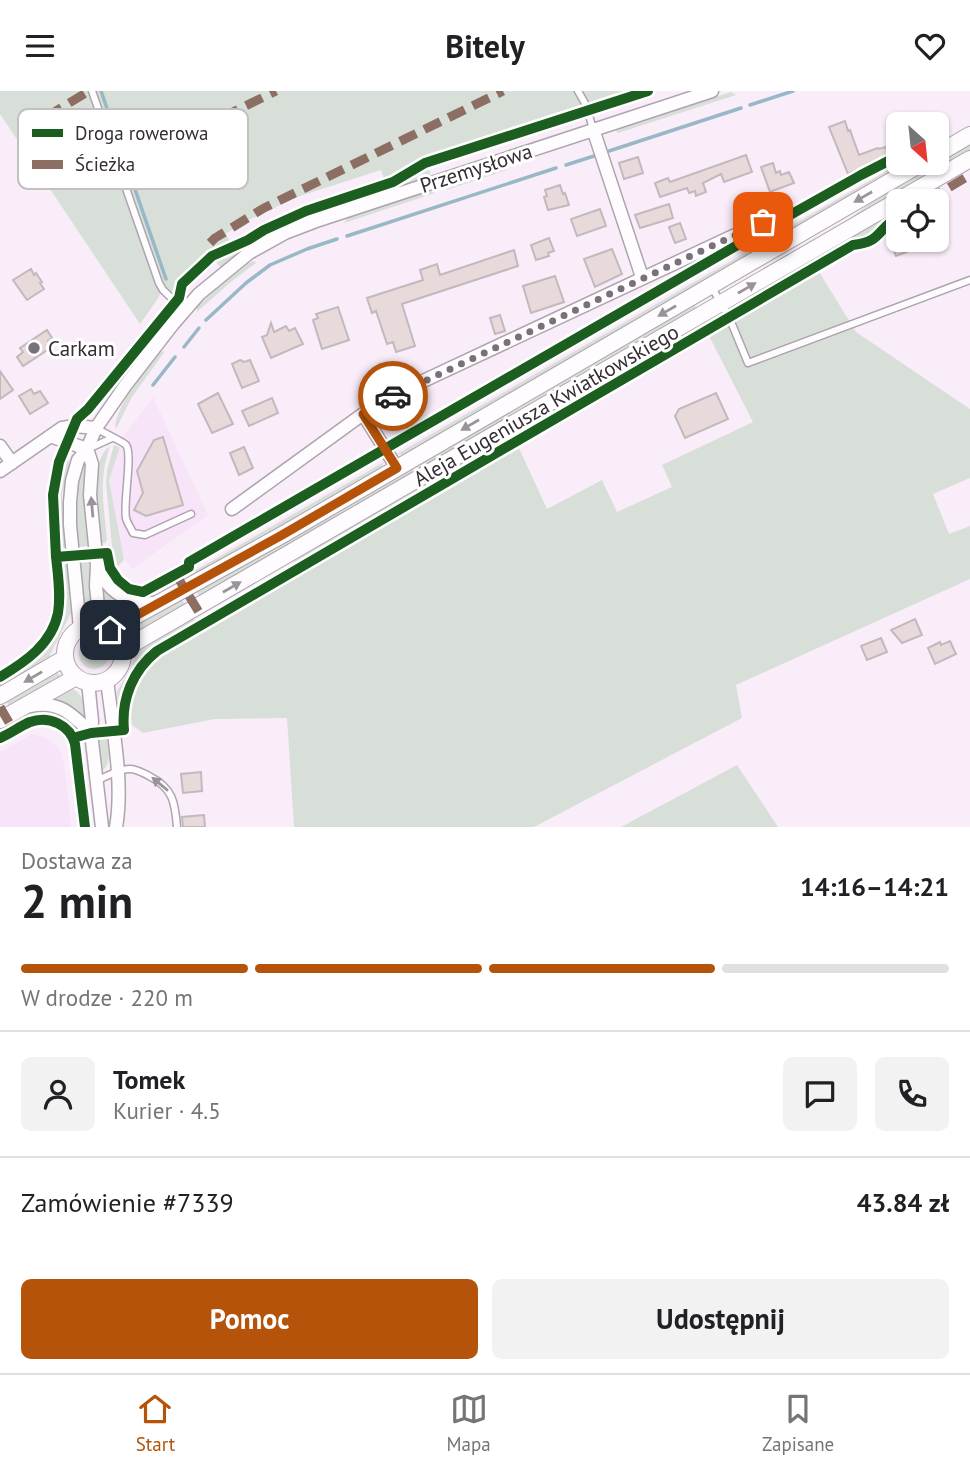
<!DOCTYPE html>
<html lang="pl">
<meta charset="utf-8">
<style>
body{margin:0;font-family:"PT Sans",sans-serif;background:#f2f2f2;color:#202124;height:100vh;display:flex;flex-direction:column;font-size:26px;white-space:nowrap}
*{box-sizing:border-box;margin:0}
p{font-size:23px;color:#757577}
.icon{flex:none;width:38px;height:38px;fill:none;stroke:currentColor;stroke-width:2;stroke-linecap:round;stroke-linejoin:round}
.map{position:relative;height:736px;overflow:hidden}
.sheet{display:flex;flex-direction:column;background:#fff;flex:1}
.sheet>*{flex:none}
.needle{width:46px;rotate:153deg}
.controls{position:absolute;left:886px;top:21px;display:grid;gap:14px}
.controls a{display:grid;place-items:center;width:63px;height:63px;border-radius:10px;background:#fff;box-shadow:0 2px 5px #0004;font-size:35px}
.pin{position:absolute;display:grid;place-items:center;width:60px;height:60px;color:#fff;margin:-30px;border-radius:14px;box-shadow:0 4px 10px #0006}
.courier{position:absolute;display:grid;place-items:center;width:70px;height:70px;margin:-35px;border:5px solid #b45309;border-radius:50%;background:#fff;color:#222;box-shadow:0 2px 9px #0007}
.head em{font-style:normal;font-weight:800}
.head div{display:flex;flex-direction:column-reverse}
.head{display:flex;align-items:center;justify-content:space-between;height:119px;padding:0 21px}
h1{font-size:46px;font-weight:800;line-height:52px}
.bar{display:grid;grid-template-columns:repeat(4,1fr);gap:10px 7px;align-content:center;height:84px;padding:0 21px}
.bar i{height:9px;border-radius:5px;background:#e0e0e0}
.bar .current{background:#b45309}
.bar p{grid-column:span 4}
.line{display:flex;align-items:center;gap:18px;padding:0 21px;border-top:2px solid #e0e0e0}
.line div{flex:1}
.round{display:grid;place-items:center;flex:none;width:74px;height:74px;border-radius:10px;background:#f2f2f2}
.button{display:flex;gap:14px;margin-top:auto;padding:14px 21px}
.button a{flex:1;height:80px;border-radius:10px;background:#b45309;color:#fff;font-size:28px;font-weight:800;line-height:80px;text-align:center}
.button a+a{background:#f2f2f2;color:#202124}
header{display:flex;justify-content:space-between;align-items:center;height:91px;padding:0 21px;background:#fff;font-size:32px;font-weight:800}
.tab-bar{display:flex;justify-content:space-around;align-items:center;height:98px;border-top:2px solid #e0e0e0;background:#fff;font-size:19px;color:#757577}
.tab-bar a{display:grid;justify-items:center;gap:4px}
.tab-bar .current{color:#b45309}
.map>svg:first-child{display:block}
.built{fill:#f8e4f8}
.green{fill:#d8dfd8}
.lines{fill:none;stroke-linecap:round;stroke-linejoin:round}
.stream{stroke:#98b8c7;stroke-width:3.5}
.building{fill:#e8d9db;stroke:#c3b9bc;stroke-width:2}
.service-casing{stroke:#ada4ad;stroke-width:9}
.minor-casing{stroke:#ada4ad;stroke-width:15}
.tertiary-casing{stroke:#ada4ad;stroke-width:18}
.service{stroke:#fefcfe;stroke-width:6}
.minor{stroke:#fefcfe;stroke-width:12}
.tertiary{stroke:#fefcfe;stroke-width:16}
.quiet{stroke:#8d6e63;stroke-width:9;stroke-dasharray:18 9;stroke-linecap:butt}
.cycleway-casing{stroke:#fff;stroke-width:15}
.cycleway{stroke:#1b5e20;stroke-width:10}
.oneway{fill:#9a949a}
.done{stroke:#7a707a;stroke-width:7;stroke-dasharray:0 12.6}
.route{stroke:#b45309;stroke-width:9}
.poi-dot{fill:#7a707a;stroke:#fff;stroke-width:2.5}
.labels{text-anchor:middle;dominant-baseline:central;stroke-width:6;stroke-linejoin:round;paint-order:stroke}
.street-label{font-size:21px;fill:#362d35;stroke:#fff}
.poi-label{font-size:21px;fill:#362d35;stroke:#fff;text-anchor:start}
.key{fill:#fff;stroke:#c3c0c2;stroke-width:2}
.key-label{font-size:19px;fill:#362d35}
</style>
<header><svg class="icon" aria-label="menu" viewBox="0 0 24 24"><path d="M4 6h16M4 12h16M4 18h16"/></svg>Bitely<svg class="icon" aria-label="heart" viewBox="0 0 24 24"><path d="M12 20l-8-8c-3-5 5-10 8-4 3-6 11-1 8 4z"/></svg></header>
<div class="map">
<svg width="970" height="736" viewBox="0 0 970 736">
<rect width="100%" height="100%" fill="#f9edf9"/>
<!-- built -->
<path class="built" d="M153 306 208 424 132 478 121 462 109 390 111 373 125 343Z
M32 643 45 646 58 657 62 663 66 687 71 736H0V661Z"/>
<!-- green -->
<path class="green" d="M0 0H634L592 14 590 11 579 15 580 18 424 69 385 90 381 79 297 106 251 128 225 143 232 152 211 162 193 176 178 191 175 204 166 196 160 202 159 206 140 233 0 23Z
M731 1 736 4 618 42 615 39Z
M970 51V60L843 133 884 101Z
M900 72H908L404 364 397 363Z
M507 74V79L446 99 449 93Z
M428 75 431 85C381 101 326 114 279 138 258 149 239 162 220 176L214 168 250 152 295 129 394 95Z
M862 86 863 87 393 360 391 358Z
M428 100 435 102 344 132 348 126Z
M898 118V122C887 129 878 141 869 146 864 149 857 149 851 150L852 145Z
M836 153 842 155 737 216 738 211Z
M254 170 256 172 232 190 197 221V216L215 199 249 172Z
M818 179 856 241 970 318V387L933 403 949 443 970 435V488L736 594 742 627 534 736H294L287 627 215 628 143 642 132 634C131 627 129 618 130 611 132 592 147 575 160 563L518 355 547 418 602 389 617 421 672 396 662 374 753 331 709 245Z
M693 214 696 215V218L200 506 196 500 685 217Z
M707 228 714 229 285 479 300 465Z
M165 260 132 306 116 338 115 335C119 311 143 281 158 262Z
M114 354 119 356V359L109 389 124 469 116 477 113 466 106 392 107 379Z
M110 355C98 390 104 414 107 449L105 452H102C100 429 87 370 110 355Z
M67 363 70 375 62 403 65 456H62L60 454C57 424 52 391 67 363Z
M383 363 384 365 195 474 194 471Z
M84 369V410L88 455 79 456C76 427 74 397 84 369Z
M384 371 381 377 189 487V483Z
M80 471H89L94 521 92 523 88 524 86 522Z
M67 473 71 522 48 568 0 596V591C55 560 68 539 62 475Z
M103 495 136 517 116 527H112L105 522 102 496Z
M182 508 185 514 130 545 127 539Z
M193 526 195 530 192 534C145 560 127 573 119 630L117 600 129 581 138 559Z
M79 563a15 15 0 1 1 30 0a15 15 0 1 1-30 0Z
M56 581 60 584 59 587 9 616 6 609Z
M73 598C85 605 85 617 87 629L52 608 68 599Z
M50 619 60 622 78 637 72 638C54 622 41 622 20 632L16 628 35 620Z
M107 648C108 658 112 672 103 679L99 649Z
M737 674 778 736H621Z"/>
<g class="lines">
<!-- stream -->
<path class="stream" d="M101 0 166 188
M750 14 793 0
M609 60 741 17
M566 74 594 65
M347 145 556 77
M206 229 246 192 270 174 307 158 337 148
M184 256 199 237
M153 294 175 266"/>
</g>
<!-- building -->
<path class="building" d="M845 30 848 40 850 39 859 64 878 57 879 58 886 56 890 66 848 83 829 36Z
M746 64 752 81 724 91 721 83 703 92 706 101 696 105 695 100 689 102 687 97 660 106 655 92 668 87 670 91Z
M638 66 643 82 624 88 619 72Z
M773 72 776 82 780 80 781 84 789 81 794 92 770 101 761 76Z
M560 94 563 103 565 102 569 114 548 119 544 106 547 105 545 99Z
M669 113 673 127 640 137 635 124Z
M600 118 606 135 577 145 571 128Z
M680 132 686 148 675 152 669 136Z
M549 147 554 160 548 162 549 165 536 169 531 154Z
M902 149H935V150L896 165 892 155Z
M612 158 622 183 595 196 584 168Z
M514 159 518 175 402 213 415 255 396 261 393 251 387 253 376 220 372 222 367 207 423 189 420 179 437 173 440 184Z
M31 178 34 184 36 182 42 191 40 192 44 198 27 209 13 189Z
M555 185 564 211 531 222 523 195Z
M338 216 349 249 322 258 313 229 318 227 316 223Z
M500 224 505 240 495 243 490 227Z
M271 232 274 241 286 235 289 240 295 237 303 253 271 267 262 246 267 244Z
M47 239 52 247 48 250 52 256 23 275 17 266 23 261 20 257Z
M240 269 244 271 250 269 259 290 242 297 232 273Z
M0 280 13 299 0 308Z
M31 298 34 303 40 300 48 312 30 323 19 305Z
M218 302 233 333 212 342 198 313Z
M716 302 728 328 685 347 675 325 679 318Z
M272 307 278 322 249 335 242 320Z
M163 346 183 414 146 425 134 419 143 402 137 380 154 349Z
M244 356 253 377 239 384 230 362Z
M915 528 922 544 902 552 891 539Z
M881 547 887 561 867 569 861 555Z
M950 550 956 563 935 573 928 557 940 551 941 554Z
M201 681 202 700 183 702 181 683Z
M204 724 205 736H183L182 726Z"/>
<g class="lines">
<defs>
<path id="service" d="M92 0 159 192 163 199 184 219
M578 0 586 14 593 38
M711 195 729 226 748 272 970 189
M97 338C103 341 123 351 126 354 133 362 123 412 126 427 127 432 131 437 133 442L145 444 191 423
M88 358 112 347
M96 690C107 685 117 679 128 678 136 677 143 682 149 685 173 697 175 711 177 736"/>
<path id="minor" d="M593 38 642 186
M50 345 87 358
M0 355 12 372
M87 358 92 373 90 404 97 474 96 495 100 535
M397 377 363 323 383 311 421 291 763 131
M0 380 62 337 74 335 96 337
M232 418 363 323
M98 476C100 481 103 487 106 491 117 506 140 516 158 511
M80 537 70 434V411L72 390 78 369 87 358 96 337 125 295 173 233 199 203 249 162 285 142 319 129 712 0
M107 589C112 633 124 692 116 736
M88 591 92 630 91 642 102 736
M30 615C59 609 72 623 91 642"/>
<path id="tertiary" d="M936 64 970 44
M65 563a29 29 0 1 1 58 0a29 29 0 1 1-58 0Z
M110 539 282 444 922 72
M123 560 136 551 970 68
M0 605 65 567
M0 629 76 586"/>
</defs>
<!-- service casing -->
<use href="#service" class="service-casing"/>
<!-- minor casing -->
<use href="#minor" class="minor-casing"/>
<!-- tertiary casing -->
<use href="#tertiary" class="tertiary-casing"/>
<!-- service -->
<use href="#service" class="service"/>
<!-- minor -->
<use href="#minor" class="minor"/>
<!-- tertiary -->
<use href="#tertiary" class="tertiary"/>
<!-- quiet -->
<path class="quiet" d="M23 40 89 0
M149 62 276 0
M926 110 970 84
M210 152 215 147 264 117 503 0
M175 482 205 531
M0 616 14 640"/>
<defs>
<path id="cycleway" d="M56 466 53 404 59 371 77 328 88 318 179 207 182 193 212 165 248 149 264 139 306 120 393 91 425 72 648 0
M0 586C25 571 52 553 58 522 61 504 58 484 56 466L107 462 110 477 118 489 129 498 143 501 189 476V471L767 137 861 84 898 65
M0 647C10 643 20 635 30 631 49 624 70 634 75 653L85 736
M73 647 91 642 124 639C121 608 133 579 157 560L853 154C882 151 876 139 898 126"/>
</defs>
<!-- cycleway casing -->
<use href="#cycleway" class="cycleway-casing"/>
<!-- cycleway -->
<use href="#cycleway" class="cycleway"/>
</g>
<!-- one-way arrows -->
<defs><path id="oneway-solid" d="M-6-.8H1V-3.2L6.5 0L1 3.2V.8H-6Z" transform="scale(1.75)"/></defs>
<g class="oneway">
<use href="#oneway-solid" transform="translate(863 106) rotate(150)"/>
<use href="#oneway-solid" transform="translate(747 197) rotate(-30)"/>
<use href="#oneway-solid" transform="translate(667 220) rotate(150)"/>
<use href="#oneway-solid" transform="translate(470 334) rotate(150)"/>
<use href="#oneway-solid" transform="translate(92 416) rotate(-95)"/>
<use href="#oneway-solid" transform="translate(232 496) rotate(-30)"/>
<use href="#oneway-solid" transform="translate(33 586) rotate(150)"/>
<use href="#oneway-solid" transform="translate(160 693) rotate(-140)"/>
</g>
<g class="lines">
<!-- done -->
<path class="done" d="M393 305 763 131"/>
<!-- route -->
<path class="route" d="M110 539 282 444 397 377 363 323 393 305"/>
</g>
<!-- markers -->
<circle class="poi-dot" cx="34" cy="257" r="7"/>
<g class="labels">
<!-- street labels -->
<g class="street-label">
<text transform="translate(476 77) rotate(-18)">Przemysłowa</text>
<text transform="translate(546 314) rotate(-30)">Aleja Eugeniusza Kwiatkowskiego</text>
</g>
<!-- poi labels -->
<g class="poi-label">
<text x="48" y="257">Carkam</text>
</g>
</g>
<!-- legend -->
<rect x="18" y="18" width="230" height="80" rx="10" class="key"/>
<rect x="32" y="38" width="31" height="8" fill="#1b5e20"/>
<rect x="32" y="69" width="31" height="9" fill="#8d6e63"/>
<g class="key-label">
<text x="75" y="49">Droga rowerowa</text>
<text x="75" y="80">Ścieżka</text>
</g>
</svg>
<div class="controls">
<a><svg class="needle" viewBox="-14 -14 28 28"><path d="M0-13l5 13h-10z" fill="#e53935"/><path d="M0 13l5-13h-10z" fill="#757577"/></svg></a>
<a><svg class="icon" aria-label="locate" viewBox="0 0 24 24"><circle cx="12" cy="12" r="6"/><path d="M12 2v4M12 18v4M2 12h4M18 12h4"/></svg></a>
</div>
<div class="pin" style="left:763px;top:131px;background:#ea580c"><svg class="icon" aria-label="bag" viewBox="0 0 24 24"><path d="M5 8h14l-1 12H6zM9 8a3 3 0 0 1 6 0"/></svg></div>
<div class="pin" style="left:110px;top:539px;background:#1f2937"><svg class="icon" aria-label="home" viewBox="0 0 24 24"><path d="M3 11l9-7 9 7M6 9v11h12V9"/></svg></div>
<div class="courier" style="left:393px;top:305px"><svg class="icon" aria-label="car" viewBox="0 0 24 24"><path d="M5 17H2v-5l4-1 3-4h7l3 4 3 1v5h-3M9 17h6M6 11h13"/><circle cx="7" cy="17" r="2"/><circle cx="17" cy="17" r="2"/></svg></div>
</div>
<section class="sheet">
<div class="head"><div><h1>2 min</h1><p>Dostawa za</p></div><em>14:16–14:21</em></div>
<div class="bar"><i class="current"></i><i class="current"></i><i class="current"></i><i></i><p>W drodze · 220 m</p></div>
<div class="line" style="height:126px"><a class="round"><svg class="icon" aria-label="person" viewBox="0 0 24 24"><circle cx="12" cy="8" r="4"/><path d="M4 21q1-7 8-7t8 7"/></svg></a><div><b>Tomek</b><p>Kurier · 4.5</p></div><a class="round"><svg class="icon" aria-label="chat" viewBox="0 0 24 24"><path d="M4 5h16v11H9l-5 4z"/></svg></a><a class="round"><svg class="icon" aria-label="phone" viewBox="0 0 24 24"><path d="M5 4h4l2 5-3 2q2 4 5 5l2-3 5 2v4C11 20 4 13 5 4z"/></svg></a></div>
<div class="line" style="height:91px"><div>Zamówienie #7339</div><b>43.84 zł</b></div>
<div class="button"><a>Pomoc</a><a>Udostępnij</a></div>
</section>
<nav class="tab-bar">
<a class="current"><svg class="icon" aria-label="home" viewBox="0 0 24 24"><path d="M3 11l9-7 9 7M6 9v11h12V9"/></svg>Start</a>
<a><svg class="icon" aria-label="map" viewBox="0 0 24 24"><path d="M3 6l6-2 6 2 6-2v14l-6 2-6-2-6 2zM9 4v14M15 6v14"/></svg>Mapa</a>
<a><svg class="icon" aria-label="saved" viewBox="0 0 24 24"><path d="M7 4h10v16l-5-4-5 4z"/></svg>Zapisane</a>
</nav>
